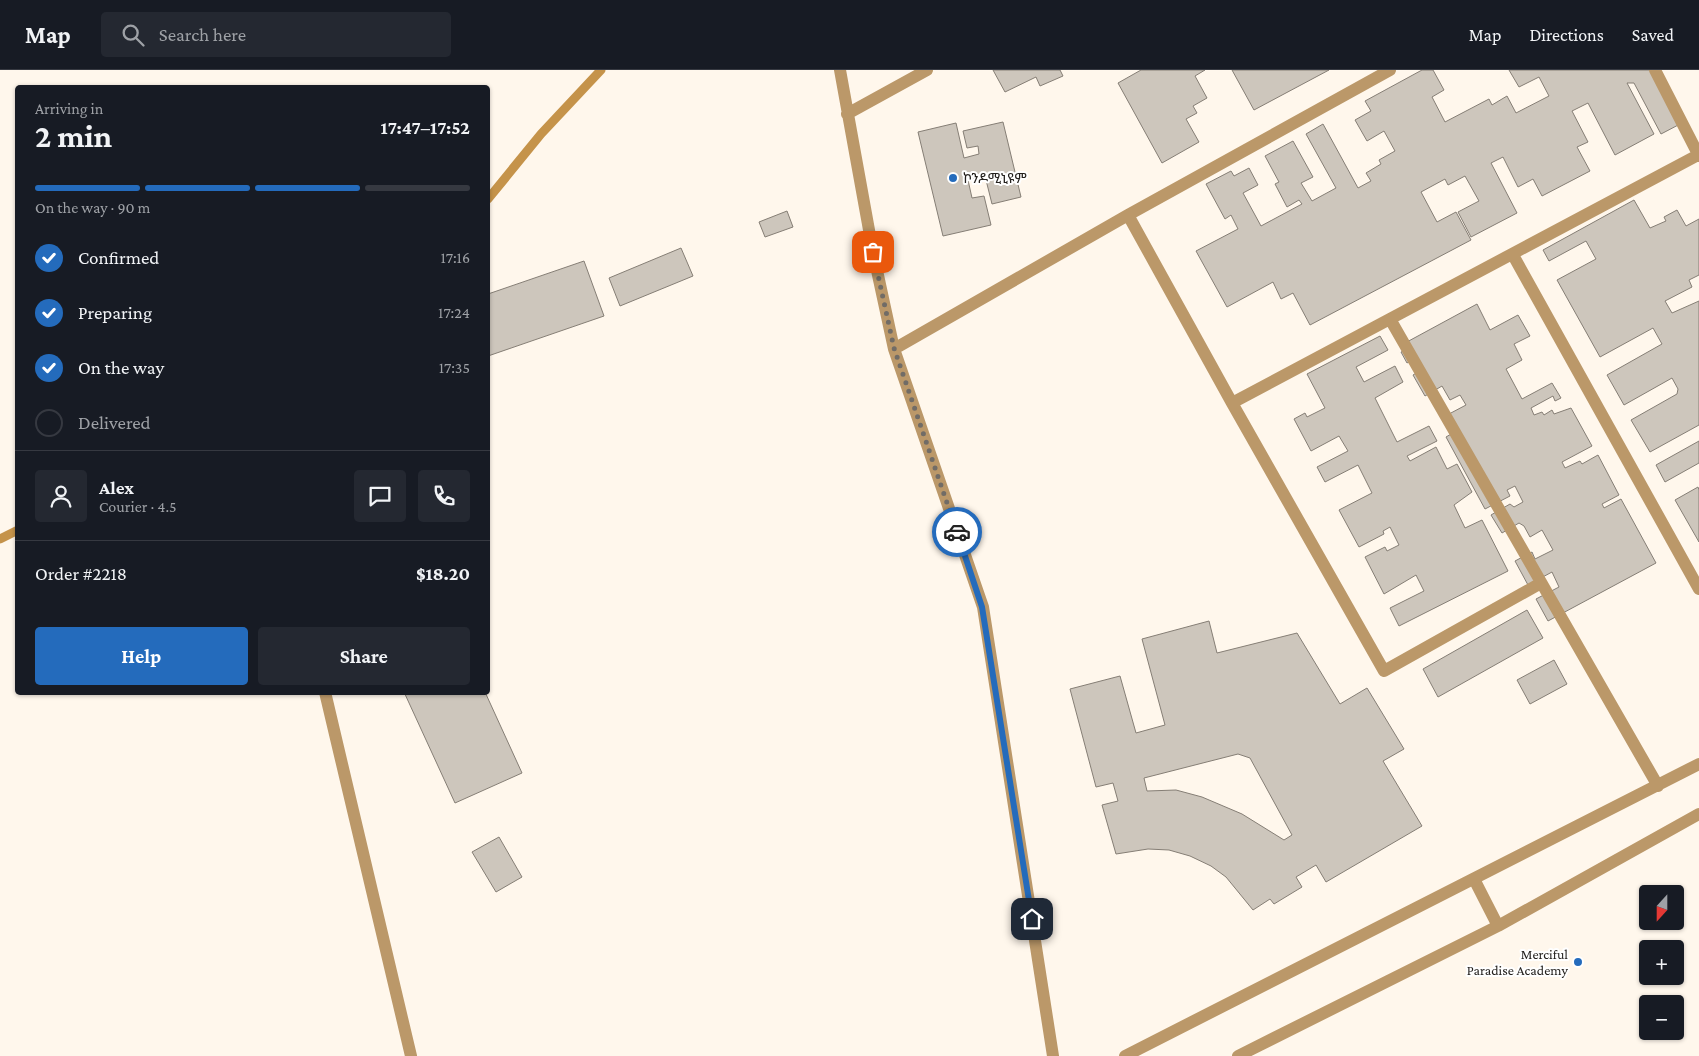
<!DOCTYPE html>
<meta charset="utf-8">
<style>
body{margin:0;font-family:"Crimson Pro","Noto Sans Ethiopic",serif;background:#242831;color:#f1f3f6;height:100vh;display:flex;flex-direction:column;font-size:19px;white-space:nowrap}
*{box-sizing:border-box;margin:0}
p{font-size:16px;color:#9ea1a6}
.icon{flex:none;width:28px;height:28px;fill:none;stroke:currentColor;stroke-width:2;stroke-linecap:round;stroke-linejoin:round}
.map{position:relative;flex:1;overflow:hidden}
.sheet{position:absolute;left:15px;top:15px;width:475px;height:610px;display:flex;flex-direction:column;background:#171b24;border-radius:5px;box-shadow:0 1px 4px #0004}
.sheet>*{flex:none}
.needle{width:32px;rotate:201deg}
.controls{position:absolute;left:1639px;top:815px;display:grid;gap:10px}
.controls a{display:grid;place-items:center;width:45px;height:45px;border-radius:5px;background:#171b24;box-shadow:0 1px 4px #0004;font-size:25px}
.pin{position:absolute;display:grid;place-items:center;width:42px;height:42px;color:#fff;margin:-21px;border-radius:10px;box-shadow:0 2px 8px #0006}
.courier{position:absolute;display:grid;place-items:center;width:50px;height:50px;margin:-25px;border:4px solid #246bbc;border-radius:50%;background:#fff;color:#222;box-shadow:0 1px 6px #0007}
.head em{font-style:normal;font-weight:700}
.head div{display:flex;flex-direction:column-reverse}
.head{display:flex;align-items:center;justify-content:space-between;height:85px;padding:0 20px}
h1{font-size:32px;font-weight:700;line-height:38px}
.bar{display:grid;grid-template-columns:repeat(4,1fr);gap:8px 5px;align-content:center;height:60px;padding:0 20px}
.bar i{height:6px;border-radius:4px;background:#363941}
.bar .active{background:#246bbc}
.bar p{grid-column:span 4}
.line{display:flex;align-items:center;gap:12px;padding:0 20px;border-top:1px solid #363941}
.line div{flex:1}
.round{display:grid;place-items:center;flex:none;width:52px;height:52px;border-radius:5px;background:#242831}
ol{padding:0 20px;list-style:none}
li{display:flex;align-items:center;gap:15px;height:55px}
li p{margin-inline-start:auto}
li .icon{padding:5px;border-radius:50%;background:#246bbc;color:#fff;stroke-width:4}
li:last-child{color:#9ea1a6}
li i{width:28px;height:28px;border:2px solid #363941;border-radius:50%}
.button{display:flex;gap:10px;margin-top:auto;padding:10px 20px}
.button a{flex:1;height:58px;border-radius:5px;background:#246bbc;color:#fff;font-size:20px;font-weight:700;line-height:58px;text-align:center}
.button a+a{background:#242831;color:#f1f3f6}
header{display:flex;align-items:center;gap:30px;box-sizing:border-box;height:70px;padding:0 25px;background:#171b24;border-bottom:1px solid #363941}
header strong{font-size:24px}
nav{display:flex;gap:28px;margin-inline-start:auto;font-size:18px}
.search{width:350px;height:45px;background:#242831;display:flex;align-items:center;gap:12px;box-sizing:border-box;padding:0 18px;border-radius:5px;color:#9ea1a6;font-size:19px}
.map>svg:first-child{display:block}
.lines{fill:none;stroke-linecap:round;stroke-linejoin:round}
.stream{stroke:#c5934a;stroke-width:9}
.building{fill:#cdc6bc;stroke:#857e75;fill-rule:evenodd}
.minor{stroke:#bb9869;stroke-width:12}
.done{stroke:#716c66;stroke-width:5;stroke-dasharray:0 9}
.route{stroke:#246bbc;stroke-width:6}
.poi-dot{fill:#246bbc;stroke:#fff;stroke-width:2}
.labels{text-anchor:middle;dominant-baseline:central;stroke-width:4;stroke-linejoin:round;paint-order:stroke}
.poi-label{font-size:14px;fill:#24211e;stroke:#fff;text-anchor:start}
</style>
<header>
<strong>Map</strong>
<div class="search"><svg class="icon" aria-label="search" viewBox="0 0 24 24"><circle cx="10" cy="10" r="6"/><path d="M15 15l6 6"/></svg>Search here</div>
<nav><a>Map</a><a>Directions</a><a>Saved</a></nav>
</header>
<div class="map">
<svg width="1699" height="986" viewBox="0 0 1699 986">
<rect width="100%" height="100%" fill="#fff7ec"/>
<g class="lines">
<!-- stream -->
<path class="stream" d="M488 129 541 64 601 0
M0 469 18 460"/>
</g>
<!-- building -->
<path class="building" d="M993 0H1060L1063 6 1040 16 1036 7 1005 22Z
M1141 0H1205L1195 6 1207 28 1193 36 1197 43 1186 49 1199 72 1162 93 1118 13Z
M1232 0H1329L1254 40Z
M1422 0H1433L1444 20 1432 27 1445 52 1489 29 1492 35 1507 26 1516 43 1549 26 1539 7 1519 17 1509 0H1653L1682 53 1661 64 1634 13H1627L1654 64 1615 85 1588 33 1572 41 1588 72 1577 77 1590 101 1542 126 1533 109 1518 117 1503 87 1491 93 1517 143 1471 167 1458 142 1479 131 1465 106 1448 115 1445 109 1421 122 1437 152 1456 142 1471 170 1310 255 1293 223 1281 229 1273 212 1227 237 1196 181 1238 159 1231 145 1225 149 1206 114 1231 101 1234 106 1249 98 1258 115 1243 123 1261 156 1302 134 1299 130 1287 137 1275 114 1279 112 1265 86 1293 71 1313 107 1301 113 1312 131 1336 118 1306 64 1323 54 1358 118 1371 111 1366 103 1381 94 1379 90 1395 81 1384 61 1367 71 1355 50 1371 41 1365 31Z
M1003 52 1021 127 992 134 985 106 968 110 972 128 984 126 991 155 943 166 918 62 956 53 964 88 979 84 978 76 967 78 963 61Z
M1634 130 1650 158 1666 151 1664 147 1677 140 1686 156 1699 149V205L1689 210 1692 217 1665 231 1672 243 1699 231V355L1650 382 1631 350 1677 324 1678 319 1672 308 1624 335 1607 305 1662 274 1653 258 1600 287 1557 210 1596 189 1586 171 1549 191 1543 180Z
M787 141 793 157 765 167 759 152Z
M681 178 693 206 620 236 609 208Z
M584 191 604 246 488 286V224Z
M1477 234 1490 260 1518 245 1530 266 1514 274 1522 290 1506 299 1522 329 1552 313 1561 328 1555 331 1553 326 1531 338 1534 345 1542 342 1544 345 1552 340 1554 344 1571 338 1592 376 1562 392 1565 398 1580 391 1582 394 1598 385 1619 425 1602 434 1604 438 1621 429 1656 493 1548 551 1536 529 1559 517 1552 502 1528 515 1515 491 1532 482 1535 489 1553 480 1542 460 1530 467 1524 456 1519 453 1502 463 1491 445 1510 434 1514 437 1523 432 1515 416 1507 420 1510 426 1485 439 1446 367 1458 360 1449 344 1466 335 1460 325 1450 330 1442 316 1425 326 1413 305 1418 302 1412 290 1407 293 1401 282 1408 279 1405 273Z
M1380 266 1388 280 1356 297 1364 312 1395 296 1403 312 1375 328 1397 372 1429 356 1437 371 1407 386 1410 391 1436 377 1447 399 1457 394 1472 422 1454 435 1465 458 1482 450 1508 501 1399 556 1390 538 1424 521 1416 505 1384 524 1365 487 1385 477 1387 481 1399 475 1390 457 1383 461 1384 464 1359 477 1339 440 1372 423 1358 395 1325 412 1317 397 1348 381 1339 366 1311 381 1294 349 1305 343 1307 347 1325 338 1307 304Z
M1699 371V393L1665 412 1656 395Z
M1698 417 1699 420V472L1675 430Z
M1527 540 1543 568 1438 627 1423 599Z
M1209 551 1217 583 1297 563 1340 634 1367 618 1404 679 1383 691 1422 756 1326 812 1316 795 1296 807 1302 817 1274 834 1270 829 1253 840 1226 807 1211 796 1190 786 1169 780 1148 779 1116 784 1102 735 1118 731 1113 713 1096 717 1070 619 1120 606 1136 663 1165 655 1142 569ZM1238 684 1250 688 1292 765 1284 770 1242 744 1202 727 1176 720 1147 721 1144 708Z
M1554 590 1567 614 1530 634 1517 610Z
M404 622H485L522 703 455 733Z
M499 767 522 807 496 822 472 782Z"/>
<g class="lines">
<!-- minor -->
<path class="minor" d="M840 0 873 182 894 279 983 537 1053 986
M1655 0 1699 86
M847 44 927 0
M1128 145 1232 333 1384 601 1541 513
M1513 185 1699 519
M1390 249 1658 716
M894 279 1128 145 1390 0
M1232 333 1698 85
M325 622 411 986
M1474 809 1498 856
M1125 986 1699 694
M1238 986 1498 856 1699 744"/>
</g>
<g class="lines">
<!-- done -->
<path class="done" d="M873 182 894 278 957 462"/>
<!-- route -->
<path class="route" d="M957 462 982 537 1032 849"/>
</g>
<!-- markers -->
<g class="poi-dot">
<circle cx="953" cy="108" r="5"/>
<circle cx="1578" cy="892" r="5"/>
</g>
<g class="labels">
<!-- poi labels -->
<g class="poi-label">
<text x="963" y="108">ኮንዶሚኒዩም</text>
<text x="1568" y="884" text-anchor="end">Merciful<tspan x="1568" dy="16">Paradise Academy</tspan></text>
</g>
</g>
</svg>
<div class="controls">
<a><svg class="needle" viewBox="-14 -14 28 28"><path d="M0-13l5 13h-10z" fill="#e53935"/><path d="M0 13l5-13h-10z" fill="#9ea1a6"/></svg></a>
<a>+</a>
<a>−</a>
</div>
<div class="pin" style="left:873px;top:182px;background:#ea580c"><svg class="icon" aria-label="bag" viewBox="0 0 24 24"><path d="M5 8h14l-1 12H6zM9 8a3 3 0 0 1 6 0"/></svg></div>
<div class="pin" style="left:1032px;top:849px;background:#1f2937"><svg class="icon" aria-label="home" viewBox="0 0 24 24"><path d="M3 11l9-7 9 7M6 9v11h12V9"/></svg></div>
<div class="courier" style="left:957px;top:462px"><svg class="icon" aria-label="car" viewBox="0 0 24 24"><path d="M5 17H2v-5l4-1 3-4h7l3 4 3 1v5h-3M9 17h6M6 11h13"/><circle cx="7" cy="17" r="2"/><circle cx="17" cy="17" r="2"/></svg></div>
<section class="sheet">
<div class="head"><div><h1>2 min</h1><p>Arriving in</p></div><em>17:47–17:52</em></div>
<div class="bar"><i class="active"></i><i class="active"></i><i class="active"></i><i></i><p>On the way · 90 m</p></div>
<ol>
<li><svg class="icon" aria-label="check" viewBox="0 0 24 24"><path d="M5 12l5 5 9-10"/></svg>Confirmed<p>17:16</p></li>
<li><svg class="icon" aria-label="check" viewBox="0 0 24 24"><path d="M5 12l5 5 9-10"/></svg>Preparing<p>17:24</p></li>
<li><svg class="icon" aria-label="check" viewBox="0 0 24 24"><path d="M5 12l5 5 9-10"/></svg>On the way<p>17:35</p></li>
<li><i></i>Delivered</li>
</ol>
<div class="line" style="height:90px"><a class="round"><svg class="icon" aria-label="person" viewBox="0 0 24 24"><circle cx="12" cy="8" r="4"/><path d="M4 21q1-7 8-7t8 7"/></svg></a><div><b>Alex</b><p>Courier · 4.5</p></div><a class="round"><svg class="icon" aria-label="chat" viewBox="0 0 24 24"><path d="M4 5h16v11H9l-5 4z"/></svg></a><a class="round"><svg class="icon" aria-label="phone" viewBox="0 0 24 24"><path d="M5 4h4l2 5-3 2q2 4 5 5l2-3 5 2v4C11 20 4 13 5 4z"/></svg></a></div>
<div class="line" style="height:65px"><div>Order #2218</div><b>$18.20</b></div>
<div class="button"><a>Help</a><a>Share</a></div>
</section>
</div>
